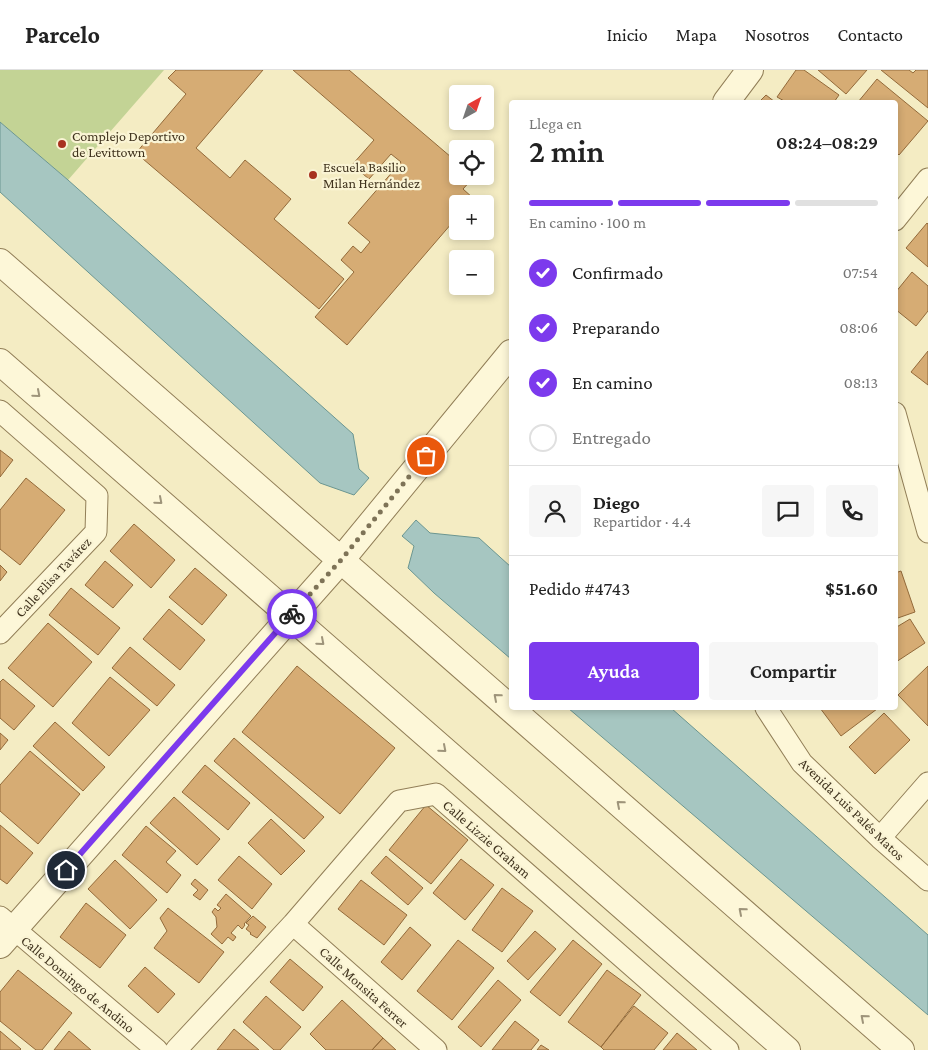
<!DOCTYPE html>
<html lang="es">
<meta charset="utf-8">
<style>
body{margin:0;font-family:"Crimson Pro",serif;background:#f6f6f6;color:#222;height:100vh;display:flex;flex-direction:column;font-size:19px;white-space:nowrap}
*{box-sizing:border-box;margin:0}
p{font-size:16px;color:#767676}
.icon{flex:none;width:28px;height:28px;fill:none;stroke:currentColor;stroke-width:2;stroke-linecap:round;stroke-linejoin:round}
.map{position:relative;flex:1;overflow:hidden}
.sheet{position:absolute;left:509px;top:30px;width:389px;height:610px;display:flex;flex-direction:column;background:#fff;border-radius:5px;box-shadow:0 2px 8px #0003}
.sheet>*{flex:none}
.needle{width:32px;rotate:40deg}
.buttons{position:absolute;left:449px;top:15px;display:grid;gap:10px}
.buttons a{display:grid;place-items:center;width:45px;height:45px;border-radius:5px;background:#fff;box-shadow:0 2px 8px #0003;font-size:25px}
.pin{position:absolute;display:grid;place-items:center;width:42px;height:42px;color:#fff;margin:-21px;border:2px solid #fff;border-radius:50%;box-shadow:0 1px 5px #0007}
.courier{position:absolute;display:grid;place-items:center;width:50px;height:50px;margin:-25px;border:4px solid #7c3aed;border-radius:50%;background:#fff;color:#222;box-shadow:0 1px 6px #0007}
.head em{font-style:normal;font-weight:600}
.head div{display:flex;flex-direction:column-reverse}
.head{display:flex;align-items:center;justify-content:space-between;height:85px;padding:0 20px}
h1{font-size:32px;font-weight:600;line-height:38px}
.bar{display:grid;grid-template-columns:repeat(4,1fr);gap:8px 5px;align-content:center;height:60px;padding:0 20px}
.bar i{height:6px;border-radius:4px;background:#e0e0e0}
.bar .selected{background:#7c3aed}
.bar p{grid-column:span 4}
.line{display:flex;align-items:center;gap:12px;padding:0 20px;border-top:1px solid #e0e0e0}
.line div{flex:1}
.round{display:grid;place-items:center;flex:none;width:52px;height:52px;border-radius:5px;background:#f6f6f6}
ol{padding:0 20px;list-style:none}
li{display:flex;align-items:center;gap:15px;height:55px}
li p{margin-inline-start:auto}
li .icon{padding:5px;border-radius:50%;background:#7c3aed;color:#fff;stroke-width:4}
li:last-child{color:#767676}
li i{width:28px;height:28px;border:2px solid #e0e0e0;border-radius:50%}
.cta{display:flex;gap:10px;margin-top:auto;padding:10px 20px}
.cta a{flex:1;height:58px;border-radius:5px;background:#7c3aed;color:#fff;font-size:20px;font-weight:600;line-height:58px;text-align:center}
.cta a+a{background:#f6f6f6;color:#222}
header{display:flex;align-items:center;gap:30px;box-sizing:border-box;height:70px;padding:0 25px;background:#fff;border-bottom:1px solid #e0e0e0}
header strong{font-size:24px}
nav{display:flex;gap:28px;margin-inline-start:auto;font-size:18px}
.map>svg:first-child{display:block}
.green{fill:#c3d395}
.water{fill:#a6c6c1;stroke:#6b9691}
.building{fill:#d6ac74;stroke:#936a3a}
.lines{fill:none;stroke-linecap:round;stroke-linejoin:round}
.minor-casing{stroke:#917e57;stroke-width:23}
.tertiary-casing{stroke:#917e57;stroke-width:28}
.minor{stroke:#fdf7d8;stroke-width:21}
.tertiary{stroke:#fdf7d8;stroke-width:26}
.oneway{stroke:#9e947a}
.done{stroke:#7e7357;stroke-width:5;stroke-dasharray:0 9}
.route{stroke:#7c3aed;stroke-width:6}
.poi-dot{fill:#a8321f;stroke:#faf4d4;stroke-width:2}
.labels{text-anchor:middle;dominant-baseline:central;stroke-width:4.5;stroke-linejoin:round;paint-order:stroke}
.poi-label{font-size:14px;fill:#3f321d;stroke:#faf4d4;text-anchor:start}
.street-label{font-size:14px;fill:#3f321d;stroke:#faf4d4}
</style>
<header>
<strong>Parcelo</strong>
<nav><a>Inicio</a><a>Mapa</a><a>Nosotros</a><a>Contacto</a></nav>
</header>
<div class="map">
<svg width="928" height="980" viewBox="0 0 928 980">
<rect width="100%" height="100%" fill="#f4ecc3"/>
<!-- green -->
<path class="green" d="M0 0H164L68 110 0 52Z"/>
<!-- water -->
<path class="water" d="M0 52 68 110 353 364 359 399 369 408 354 425 320 413 0 122Z
M416 450 430 463 479 468 511 497V589L434 523 408 498 414 476 402 466Z
M568 638H671L928 865V945Z"/>
<!-- building -->
<path class="building" d="M176 0H263L196 78 230 108 245 90 291 129 274 149 344 209 319 239 136 83 186 24 168 8Z
M293 0H349L458 93V106L474 107 463 119 473 128 468 134H458V146L347 275 315 247 354 202 341 190 353 176 361 183 370 172 348 153 401 92 391 84 369 109 352 95 374 70Z
M796 0H804L839 25 834 32H786L777 27Z
M818 0H867L846 24Z
M881 0H909L913 3 916 0H928V38Z
M877 9 928 51 899 85 895 81V32H858Z
M766 25 775 32H759Z
M927 153 928 154V197L906 178Z
M912 202 928 216V241L916 256 895 239V223Z
M928 281V315L911 302Z
M0 380 13 390 0 407Z
M26 408 65 440 20 495 0 479V440Z
M134 454 175 490 151 518 110 481Z
M105 491 133 515 113 538 85 515Z
M0 495 7 502 0 511Z
M195 498 227 525 202 555 169 527Z
M901 501 915 542 895 549V503Z
M71 518 120 558 98 585 49 545Z
M169 539 205 570 180 600 143 569Z
M910 549 925 573 896 592 895 558Z
M48 553 92 592 53 637 8 598Z
M130 577 175 615 157 636 112 598Z
M297 596 395 678 340 744 242 662Z
M928 596V656L898 625Z
M110 607 150 640 109 686 72 653Z
M3 609 35 636 14 660 0 648V612Z
M820 638H876L877 639 841 666Z
M884 643 910 670 875 704 849 677Z
M55 652 105 697 83 721 33 676Z
M0 663 8 670 0 680Z
M234 668 324 747 304 769 214 691Z
M30 681 80 724 38 774 0 741V715Z
M205 695 250 733 228 760 182 722Z
M174 727 220 769 197 795 150 753Z
M426 735 468 770 431 814 389 780Z
M271 749 305 781 281 805 248 773Z
M0 755 33 783 7 814 0 809Z
M146 756 176 781 166 792 181 805 167 823 122 785Z
M239 786 272 814 252 839 218 810Z
M386 786 423 818 408 835 371 803Z
M461 789 494 815 465 850 433 823Z
M115 790 157 830 130 859 88 819Z
M195 809 208 820 200 830 193 825 198 820 191 814Z
M361 810 407 845 384 875 338 839Z
M502 818 533 841 502 882 472 860Z
M226 824 251 846 244 854 245 855 242 859 238 855 231 863 236 867 233 871 228 867 222 874 211 864 217 857 216 847 212 842 215 838 218 841 221 838 217 835Z
M86 833 126 865 100 898 60 867Z
M168 838 224 882 199 913 154 878 167 861 160 848Z
M253 846 266 857 257 868 250 864 251 863 246 859 249 855 246 853Z
M410 857 431 875 402 910 381 892Z
M535 861 556 879 528 910 507 891Z
M458 870 494 898 452 950 417 921Z
M573 870 602 894 560 946 530 922Z
M290 889 323 917 303 941 270 912Z
M145 897 175 924 158 943 128 916Z
M18 900 72 943 42 980H36L0 951V922Z
M607 900 641 925 601 977 568 952Z
M498 910 521 930 481 977 458 957Z
M266 926 301 957 280 980H274L243 952Z
M342 930 383 968 372 980H326L310 964Z
M634 936 668 963 654 980H604L601 977Z
M515 951 539 970 531 980H492Z
M234 959 259 980H217Z
M0 961 21 979 20 980H0Z
M69 961 91 980H54Z
M677 963 697 980H663Z
M383 968 396 980H372Z
M541 975 549 980H537Z"/>
<g class="lines">
<defs>
<path id="minor" d="M895 150 928 109
M0 341 97 426 96 462 0 563
M895 343 928 462
M766 638 802 693 880 768 928 810
M880 768 928 713
M0 847 157 980
M293 854 436 980
M176 980 293 854 399 731 436 724 728 980"/>
<path id="tertiary" d="M726 32 750 0
M0 192 901 980
M0 292 787 980
M0 875 341 490 511 283"/>
</defs>
<!-- minor casing -->
<use href="#minor" class="minor-casing"/>
<!-- tertiary casing -->
<use href="#tertiary" class="tertiary-casing"/>
<!-- minor -->
<use href="#minor" class="minor"/>
<!-- tertiary -->
<use href="#tertiary" class="tertiary"/>
</g>
<!-- one-way arrows -->
<defs><path id="oneway-chevron" d="M-2-3.5L2.5 0L-2 3.5" fill="none" stroke-width="1.6" stroke-linecap="round" stroke-linejoin="round" transform="scale(1.25)"/></defs>
<g class="oneway">
<use href="#oneway-chevron" transform="translate(37 324) rotate(41)"/>
<use href="#oneway-chevron" transform="translate(159 431) rotate(41)"/>
<use href="#oneway-chevron" transform="translate(321 572) rotate(41)"/>
<use href="#oneway-chevron" transform="translate(497 627) rotate(-139)"/>
<use href="#oneway-chevron" transform="translate(443 679) rotate(41)"/>
<use href="#oneway-chevron" transform="translate(620 734) rotate(-139)"/>
<use href="#oneway-chevron" transform="translate(742 841) rotate(-139)"/>
<use href="#oneway-chevron" transform="translate(864 948) rotate(-139)"/>
</g>
<g class="lines">
<!-- done -->
<path class="done" d="M292 544 341 490 426 386"/>
<!-- route -->
<path class="route" d="M66 800 292 544"/>
</g>
<!-- markers -->
<g class="poi-dot">
<circle cx="62" cy="74" r="5"/>
<circle cx="313" cy="105" r="5"/>
</g>
<g class="labels">
<!-- poi labels -->
<g class="poi-label">
<text x="72" y="66">Complejo Deportivo<tspan x="72" dy="16">de Levittown</tspan></text>
<text x="323" y="97">Escuela Basilio<tspan x="323" dy="16">Milan Hernández</tspan></text>
</g>
<!-- street labels -->
<g class="street-label">
<text transform="translate(53 507) rotate(-47)">Calle Elisa Tavárez</text>
<text transform="translate(852 739) rotate(44)">Avenida Luis Palés Matos</text>
<text transform="translate(487 769) rotate(41)">Calle Lizzie Graham</text>
<text transform="translate(78 914) rotate(40)">Calle Domingo de Andino</text>
<text transform="translate(364 917) rotate(42)">Calle Monsita Ferrer</text>
</g>
</g>
</svg>
<div class="buttons">
<a><svg class="needle" viewBox="-14 -14 28 28"><path d="M0-13l5 13h-10z" fill="#e53935"/><path d="M0 13l5-13h-10z" fill="#767676"/></svg></a>
<a><svg class="icon" aria-label="locate" viewBox="0 0 24 24"><circle cx="12" cy="12" r="6"/><path d="M12 2v4M12 18v4M2 12h4M18 12h4"/></svg></a>
<a>+</a>
<a>−</a>
</div>
<div class="pin" style="left:426px;top:386px;background:#ea580c"><svg class="icon" aria-label="bag" viewBox="0 0 24 24"><path d="M5 8h14l-1 12H6zM9 8a3 3 0 0 1 6 0"/></svg></div>
<div class="pin" style="left:66px;top:800px;background:#1f2937"><svg class="icon" aria-label="home" viewBox="0 0 24 24"><path d="M3 11l9-7 9 7M6 9v11h12V9"/></svg></div>
<div class="courier" style="left:292px;top:544px"><svg class="icon" aria-label="bike" viewBox="0 0 24 24"><circle cx="6" cy="16" r="4"/><circle cx="18" cy="16" r="4"/><path d="M6 16l4-8h5l3 8M10 8l3 8H6M13 5h3"/></svg></div>
<section class="sheet">
<div class="head"><div><h1>2 min</h1><p>Llega en</p></div><em>08:24–08:29</em></div>
<div class="bar"><i class="selected"></i><i class="selected"></i><i class="selected"></i><i></i><p>En camino · 100 m</p></div>
<ol>
<li><svg class="icon" aria-label="check" viewBox="0 0 24 24"><path d="M5 12l5 5 9-10"/></svg>Confirmado<p>07:54</p></li>
<li><svg class="icon" aria-label="check" viewBox="0 0 24 24"><path d="M5 12l5 5 9-10"/></svg>Preparando<p>08:06</p></li>
<li><svg class="icon" aria-label="check" viewBox="0 0 24 24"><path d="M5 12l5 5 9-10"/></svg>En camino<p>08:13</p></li>
<li><i></i>Entregado</li>
</ol>
<div class="line" style="height:90px"><a class="round"><svg class="icon" aria-label="person" viewBox="0 0 24 24"><circle cx="12" cy="8" r="4"/><path d="M4 21q1-7 8-7t8 7"/></svg></a><div><b>Diego</b><p>Repartidor · 4.4</p></div><a class="round"><svg class="icon" aria-label="chat" viewBox="0 0 24 24"><path d="M4 5h16v11H9l-5 4z"/></svg></a><a class="round"><svg class="icon" aria-label="phone" viewBox="0 0 24 24"><path d="M5 4h4l2 5-3 2q2 4 5 5l2-3 5 2v4C11 20 4 13 5 4z"/></svg></a></div>
<div class="line" style="height:65px"><div>Pedido #4743</div><b>$51.60</b></div>
<div class="cta"><a>Ayuda</a><a>Compartir</a></div>
</section>
</div>
